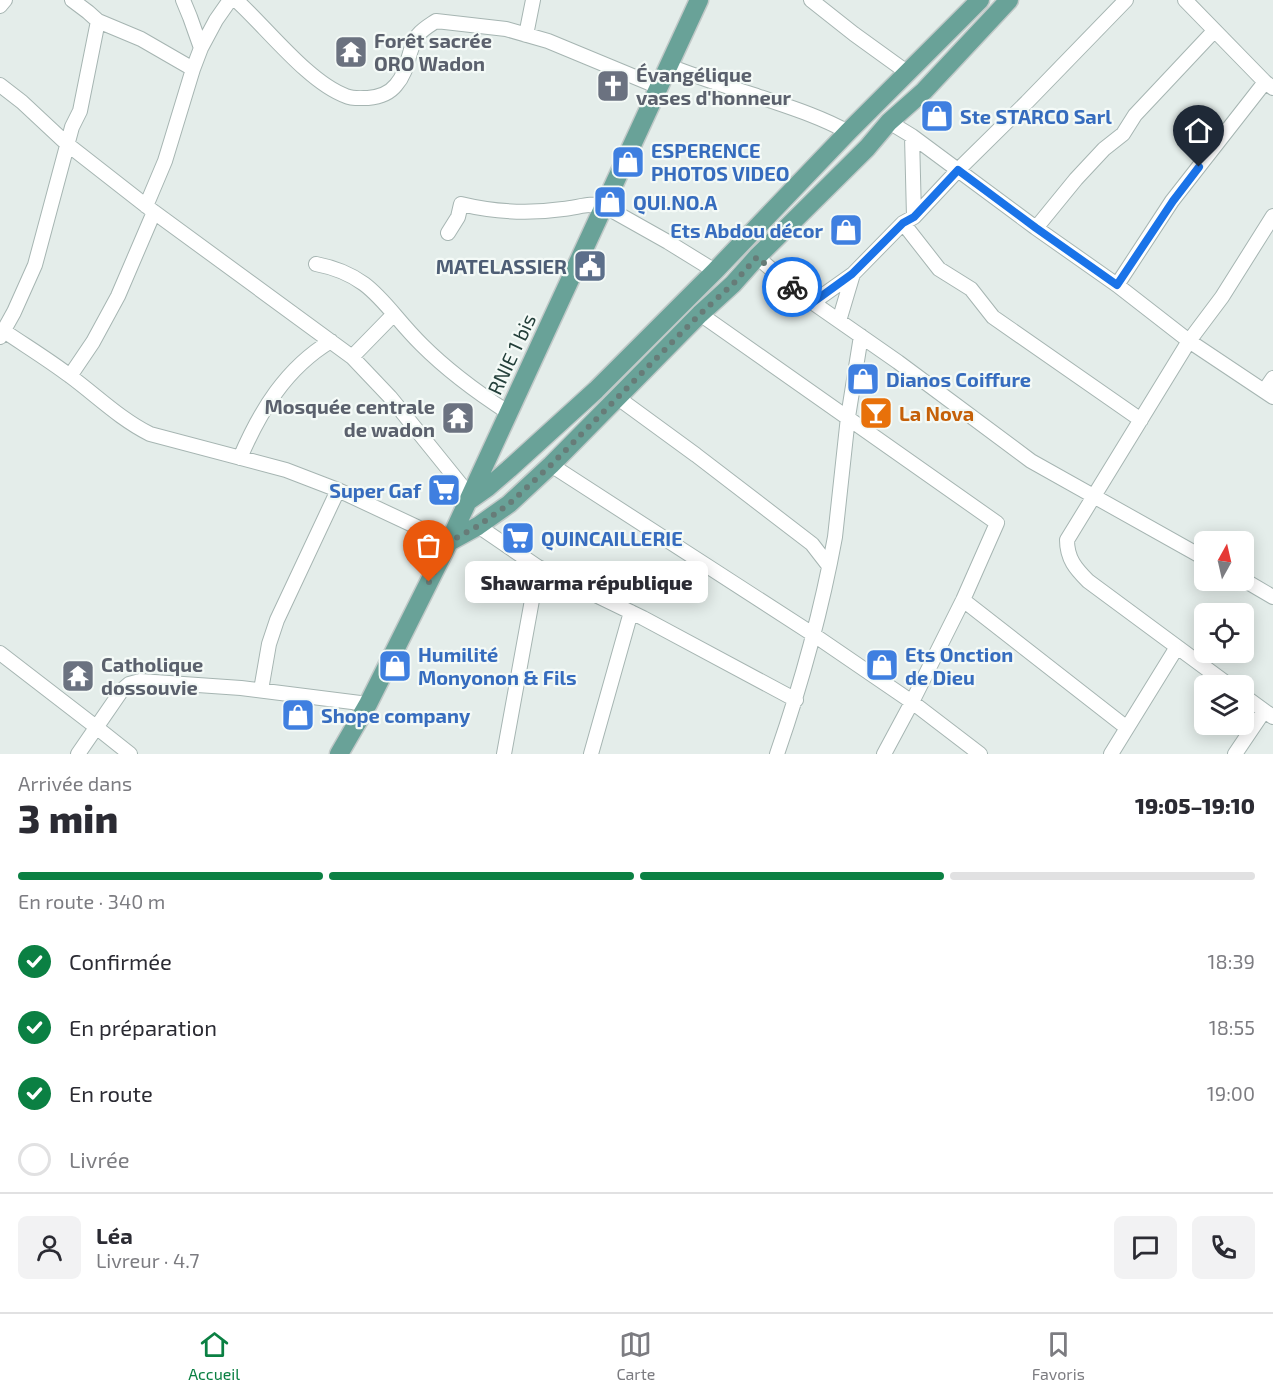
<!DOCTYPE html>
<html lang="fr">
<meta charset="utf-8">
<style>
body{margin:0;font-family:"Exo 2",sans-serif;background:#f2f2f3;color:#2b2b33;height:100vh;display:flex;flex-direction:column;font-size:22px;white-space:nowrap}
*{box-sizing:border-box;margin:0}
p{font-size:20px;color:#7c7c81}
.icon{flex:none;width:33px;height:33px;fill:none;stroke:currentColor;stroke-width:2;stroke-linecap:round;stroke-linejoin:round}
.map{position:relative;height:754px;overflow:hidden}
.drawer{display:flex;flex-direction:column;background:#fff;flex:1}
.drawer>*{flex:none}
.needle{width:39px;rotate:8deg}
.fabs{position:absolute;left:1194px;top:531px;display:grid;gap:12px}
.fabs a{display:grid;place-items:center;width:60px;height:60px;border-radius:9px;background:#fff;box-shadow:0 3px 15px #0003;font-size:30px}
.pin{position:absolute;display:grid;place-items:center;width:51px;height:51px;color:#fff;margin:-62px -26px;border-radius:50% 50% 50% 0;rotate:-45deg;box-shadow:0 0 6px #0007}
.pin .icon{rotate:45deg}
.courier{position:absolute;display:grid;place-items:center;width:60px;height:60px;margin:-30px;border:4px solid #1a73e8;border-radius:50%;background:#fff;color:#222;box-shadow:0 2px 8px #0007}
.bubble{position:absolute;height:42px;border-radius:9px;background:#fff;box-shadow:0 3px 15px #0003;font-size:20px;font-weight:800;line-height:42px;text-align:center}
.headline em{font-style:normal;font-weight:800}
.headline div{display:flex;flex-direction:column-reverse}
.headline{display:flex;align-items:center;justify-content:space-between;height:102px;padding:0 18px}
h1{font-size:39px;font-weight:800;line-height:45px}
.bar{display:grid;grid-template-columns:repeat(4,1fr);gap:9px 6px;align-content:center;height:72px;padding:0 18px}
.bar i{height:8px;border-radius:4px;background:#e1e1e2}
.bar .active{background:#0b8043}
.bar p{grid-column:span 4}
.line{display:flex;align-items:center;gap:15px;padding:0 18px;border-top:2px solid #e1e1e2}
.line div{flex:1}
.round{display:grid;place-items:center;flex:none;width:63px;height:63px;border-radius:9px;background:#f2f2f3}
ol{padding:0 18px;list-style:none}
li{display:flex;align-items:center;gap:18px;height:66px}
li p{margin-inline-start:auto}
li .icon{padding:6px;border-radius:50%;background:#0b8043;color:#fff;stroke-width:4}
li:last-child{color:#7c7c81}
li i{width:33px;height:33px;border:3px solid #e1e1e2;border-radius:50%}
.tabs{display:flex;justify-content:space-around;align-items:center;height:84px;border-top:2px solid #e1e1e2;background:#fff;font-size:16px;color:#7c7c81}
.tabs a{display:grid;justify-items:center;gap:3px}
.tabs .active{color:#0b8043}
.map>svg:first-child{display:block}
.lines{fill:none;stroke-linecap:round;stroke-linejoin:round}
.minor-casing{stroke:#a6b5b2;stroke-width:16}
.primary-casing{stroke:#c1c9c8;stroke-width:21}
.minor{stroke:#fff;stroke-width:14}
.primary{stroke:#69a298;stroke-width:18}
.done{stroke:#677c78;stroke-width:6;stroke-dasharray:0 10.8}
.route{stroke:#1a73e8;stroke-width:8}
.labels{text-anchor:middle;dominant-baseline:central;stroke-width:4.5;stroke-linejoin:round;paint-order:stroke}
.worship-label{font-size:20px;font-weight:bold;fill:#5b616d;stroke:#f4faf7;text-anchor:start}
.shop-label{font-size:20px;font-weight:bold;fill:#366cbe;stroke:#f4faf7;text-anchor:start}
.service-label{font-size:20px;font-weight:bold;fill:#4e5e75;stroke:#f4faf7;text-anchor:end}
.street-label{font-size:20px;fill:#233f3a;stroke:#f4faf7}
.food-label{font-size:20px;font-weight:bold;fill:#c56008;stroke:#f4faf7;text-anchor:start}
</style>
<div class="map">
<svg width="1273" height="754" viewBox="0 0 1273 754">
<rect width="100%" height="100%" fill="#e4edea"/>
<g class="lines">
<defs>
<path id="minor" d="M72 0 88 12 98 21 141 39 193 69
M183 0 190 17 201 48
M236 0C266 27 309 83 346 96 352 99 361 98 368 98 379 97 389 94 396 85 410 69 407 50 418 35 423 29 430 25 436 21L506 29 548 41 659 87
M811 0 854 34 908 73
M1185 0 1265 82 1273 88
M0 6 5 0
M526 35 533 0
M669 66C698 77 728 87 757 96 789 107 819 116 848 132
M0 85 22 102 67 144 154 212 352 357 390 397 470 496
M889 122 912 136 1036 228 1117 285 1189 341 1273 397
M912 136 914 217
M146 206 165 161 193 69 201 48 216 20 230 0
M903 223 939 269 971 289 993 317 1141 420
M1036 228 1076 179 1104 149 1123 134 1135 115 1214 31
M448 233 458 217 461 204C494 212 528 214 563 209 577 208 590 202 604 206L668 242 715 271
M757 257 799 293 898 362 1031 461 1204 558
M316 264C374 275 384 308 422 345 448 371 478 393 509 413
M1117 285 1172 201 1265 82
M812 303 853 274
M700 314 997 523 963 600 912 702 884 754
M839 321 853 274 903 223 914 217 958 170 1027 102 1126 0
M4 331C26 346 49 360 70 376 97 396 120 419 150 434L286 470 338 490 449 542
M0 337 14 312 35 265 72 127 80 111 98 21
M352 357 394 314
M70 376 93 342 118 296 154 212
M1264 391 1273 378
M618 398 696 455 812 544 829 566
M240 458C260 411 286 368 331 341
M551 465 814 635 912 702 980 754
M478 526 538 567 643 618 796 700
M1244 580 1273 597
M963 600 1127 728
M0 653 96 727 130 754
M1230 686 1088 581C1076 569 1067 559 1067 540L1189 341 1222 297 1273 216
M261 690 269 644 277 620 338 490
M1244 696 1273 717
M78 754 122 690 129 684 140 681 241 688 368 704
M504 754 538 567
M591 754 631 612
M777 754C802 682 821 613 835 537L848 417 861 336
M1111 754 1177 647
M1235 754 1264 711"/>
<path id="primary" d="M470 500 487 488 509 469 596 390 715 271 848 132 980 0
M449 542 478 526 509 504 551 465 700 314 733 284 757 257 867 148 889 122 924 91 1009 0
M339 754 368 704 449 542 699 0"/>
</defs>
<!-- minor casing -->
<use href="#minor" class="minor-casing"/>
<!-- primary casing -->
<use href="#primary" class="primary-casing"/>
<!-- minor -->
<use href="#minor" class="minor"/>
<!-- primary -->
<use href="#primary" class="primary"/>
</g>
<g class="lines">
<!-- done -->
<path class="done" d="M429 582 449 542 478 526 509 504 551 465 700 314 733 284 757 257 792 287"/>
<!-- route -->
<path class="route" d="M792 287 812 303 852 274 903 223 914 217 958 170 1036 228 1117 285 1173 201 1199 167"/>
</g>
<!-- icons -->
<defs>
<symbol id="temple-square" viewBox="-11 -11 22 22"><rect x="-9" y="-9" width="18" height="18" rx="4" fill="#6b7280" stroke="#f4faf7"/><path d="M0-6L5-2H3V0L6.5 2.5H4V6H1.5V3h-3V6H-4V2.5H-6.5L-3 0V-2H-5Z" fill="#fff"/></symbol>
<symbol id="church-square" viewBox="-11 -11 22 22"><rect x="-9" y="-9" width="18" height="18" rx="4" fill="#6b7280" stroke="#f4faf7"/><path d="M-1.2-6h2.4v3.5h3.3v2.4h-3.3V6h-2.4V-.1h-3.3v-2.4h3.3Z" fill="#fff"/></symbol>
<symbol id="shop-square" viewBox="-11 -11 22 22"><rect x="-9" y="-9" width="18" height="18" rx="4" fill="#3f7fe0" stroke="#f4faf7"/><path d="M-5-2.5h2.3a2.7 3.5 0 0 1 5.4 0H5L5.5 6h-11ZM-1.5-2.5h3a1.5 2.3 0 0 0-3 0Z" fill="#fff"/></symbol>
<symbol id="civic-square" viewBox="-11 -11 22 22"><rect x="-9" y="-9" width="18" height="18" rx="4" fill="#5c6f8a" stroke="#f4faf7"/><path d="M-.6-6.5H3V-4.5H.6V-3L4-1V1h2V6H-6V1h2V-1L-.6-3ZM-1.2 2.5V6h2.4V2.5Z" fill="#fff"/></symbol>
<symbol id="bar-square" viewBox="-11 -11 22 22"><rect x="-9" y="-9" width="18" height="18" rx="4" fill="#e8710a" stroke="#f4faf7"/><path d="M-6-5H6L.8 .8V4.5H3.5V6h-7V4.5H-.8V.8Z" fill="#fff"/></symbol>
<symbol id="supermarket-square" viewBox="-11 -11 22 22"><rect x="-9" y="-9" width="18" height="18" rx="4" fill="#3f7fe0" stroke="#f4faf7"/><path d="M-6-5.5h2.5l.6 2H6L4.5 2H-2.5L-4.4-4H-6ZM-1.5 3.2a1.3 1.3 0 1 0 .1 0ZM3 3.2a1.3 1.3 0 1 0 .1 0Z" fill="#fff"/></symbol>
</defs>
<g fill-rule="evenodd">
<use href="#temple-square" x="332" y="33" width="38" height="38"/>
<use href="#church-square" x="594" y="67" width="38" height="38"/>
<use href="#shop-square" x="918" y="97" width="38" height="38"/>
<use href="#shop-square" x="609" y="143" width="38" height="38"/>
<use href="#shop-square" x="591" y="183" width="38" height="38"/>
<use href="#shop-square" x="827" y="211" width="38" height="38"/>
<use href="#civic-square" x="571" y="247" width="38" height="38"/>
<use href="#shop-square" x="844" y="360" width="38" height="38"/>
<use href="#bar-square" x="857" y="394" width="38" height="38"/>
<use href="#temple-square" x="439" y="399" width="38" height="38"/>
<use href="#supermarket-square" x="425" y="471" width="38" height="38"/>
<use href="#supermarket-square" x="499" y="519" width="38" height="38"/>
<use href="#shop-square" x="863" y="646" width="38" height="38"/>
<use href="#shop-square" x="376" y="647" width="38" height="38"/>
<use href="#temple-square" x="59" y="657" width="38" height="38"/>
<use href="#shop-square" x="279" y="696" width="38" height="38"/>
</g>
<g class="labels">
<!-- worship labels -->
<g class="worship-label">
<text x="374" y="40">Forêt sacrée<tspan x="374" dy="23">ORO Wadon</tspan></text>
<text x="636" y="74">Évangélique<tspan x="636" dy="23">vases d'honneur</tspan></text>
<text x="435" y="406" text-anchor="end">Mosquée centrale<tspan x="435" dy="23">de wadon</tspan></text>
<text x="101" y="664">Catholique<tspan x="101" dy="23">dossouvie</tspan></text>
</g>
<!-- shop labels -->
<g class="shop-label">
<text x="960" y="116">Ste STARCO Sarl</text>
<text x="651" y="150">ESPERENCE<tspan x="651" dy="23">PHOTOS VIDEO</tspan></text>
<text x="633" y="202">QUI.NO.A</text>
<text x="823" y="230" text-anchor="end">Ets Abdou décor</text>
<text x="886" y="379">Dianos Coiffure</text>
<text x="421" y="490" text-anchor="end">Super Gaf</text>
<text x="541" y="538">QUINCAILLERIE</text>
<text x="418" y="654">Humilité<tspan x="418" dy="23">Monyonon &amp; Fils</tspan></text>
<text x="905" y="654">Ets Onction<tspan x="905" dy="23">de Dieu</tspan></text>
<text x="321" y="715">Shope company</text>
</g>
<!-- service labels -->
<g class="service-label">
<text x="567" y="266">MATELASSIER</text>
</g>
<!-- street labels -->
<g class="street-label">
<text transform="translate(511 354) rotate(-65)">RNIE 1 bis</text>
</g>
<!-- food labels -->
<g class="food-label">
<text x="899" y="413">La Nova</text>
</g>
</g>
</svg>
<div class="fabs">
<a><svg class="needle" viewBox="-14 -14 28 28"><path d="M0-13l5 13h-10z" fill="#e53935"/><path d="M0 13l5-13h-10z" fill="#7c7c81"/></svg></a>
<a><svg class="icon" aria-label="locate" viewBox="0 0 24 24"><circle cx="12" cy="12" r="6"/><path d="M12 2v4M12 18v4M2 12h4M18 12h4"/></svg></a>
<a><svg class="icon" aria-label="layers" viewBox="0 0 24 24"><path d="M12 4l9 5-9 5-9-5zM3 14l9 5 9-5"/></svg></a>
</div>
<div class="pin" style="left:429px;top:582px;background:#ea580c"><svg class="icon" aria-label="bag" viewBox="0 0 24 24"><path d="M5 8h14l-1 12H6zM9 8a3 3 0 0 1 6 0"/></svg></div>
<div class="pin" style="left:1199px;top:167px;background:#1f2937"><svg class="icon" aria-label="home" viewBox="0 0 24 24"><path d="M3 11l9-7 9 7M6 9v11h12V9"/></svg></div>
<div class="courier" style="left:792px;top:287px"><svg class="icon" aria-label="bike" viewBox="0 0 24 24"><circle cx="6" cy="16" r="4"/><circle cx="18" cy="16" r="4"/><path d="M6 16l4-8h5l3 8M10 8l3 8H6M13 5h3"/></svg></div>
<div class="bubble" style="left:465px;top:561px;width:243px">Shawarma république</div>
</div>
<section class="drawer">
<div class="headline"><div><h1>3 min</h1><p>Arrivée dans</p></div><em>19:05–19:10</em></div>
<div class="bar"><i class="active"></i><i class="active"></i><i class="active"></i><i></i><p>En route · 340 m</p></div>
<ol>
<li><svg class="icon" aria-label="check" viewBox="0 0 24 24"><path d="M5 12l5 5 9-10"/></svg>Confirmée<p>18:39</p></li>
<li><svg class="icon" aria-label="check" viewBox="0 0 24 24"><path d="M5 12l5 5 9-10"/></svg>En préparation<p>18:55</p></li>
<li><svg class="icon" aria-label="check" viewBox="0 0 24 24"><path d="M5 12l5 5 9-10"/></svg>En route<p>19:00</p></li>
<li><i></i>Livrée</li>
</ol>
<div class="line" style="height:108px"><a class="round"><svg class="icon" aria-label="person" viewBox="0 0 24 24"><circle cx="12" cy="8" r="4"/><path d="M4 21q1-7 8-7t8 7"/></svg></a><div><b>Léa</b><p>Livreur · 4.7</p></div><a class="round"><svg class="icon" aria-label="chat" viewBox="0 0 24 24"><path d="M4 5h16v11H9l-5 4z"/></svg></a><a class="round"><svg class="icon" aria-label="phone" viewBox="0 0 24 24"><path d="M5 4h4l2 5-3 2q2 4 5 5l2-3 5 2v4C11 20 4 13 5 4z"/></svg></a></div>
</section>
<nav class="tabs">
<a class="active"><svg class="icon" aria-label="home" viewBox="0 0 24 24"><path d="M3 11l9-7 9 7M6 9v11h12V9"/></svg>Accueil</a>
<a><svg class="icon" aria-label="map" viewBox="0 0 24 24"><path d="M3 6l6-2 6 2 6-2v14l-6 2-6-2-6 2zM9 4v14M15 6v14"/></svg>Carte</a>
<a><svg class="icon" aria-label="saved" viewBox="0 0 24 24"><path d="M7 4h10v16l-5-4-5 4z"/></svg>Favoris</a>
</nav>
